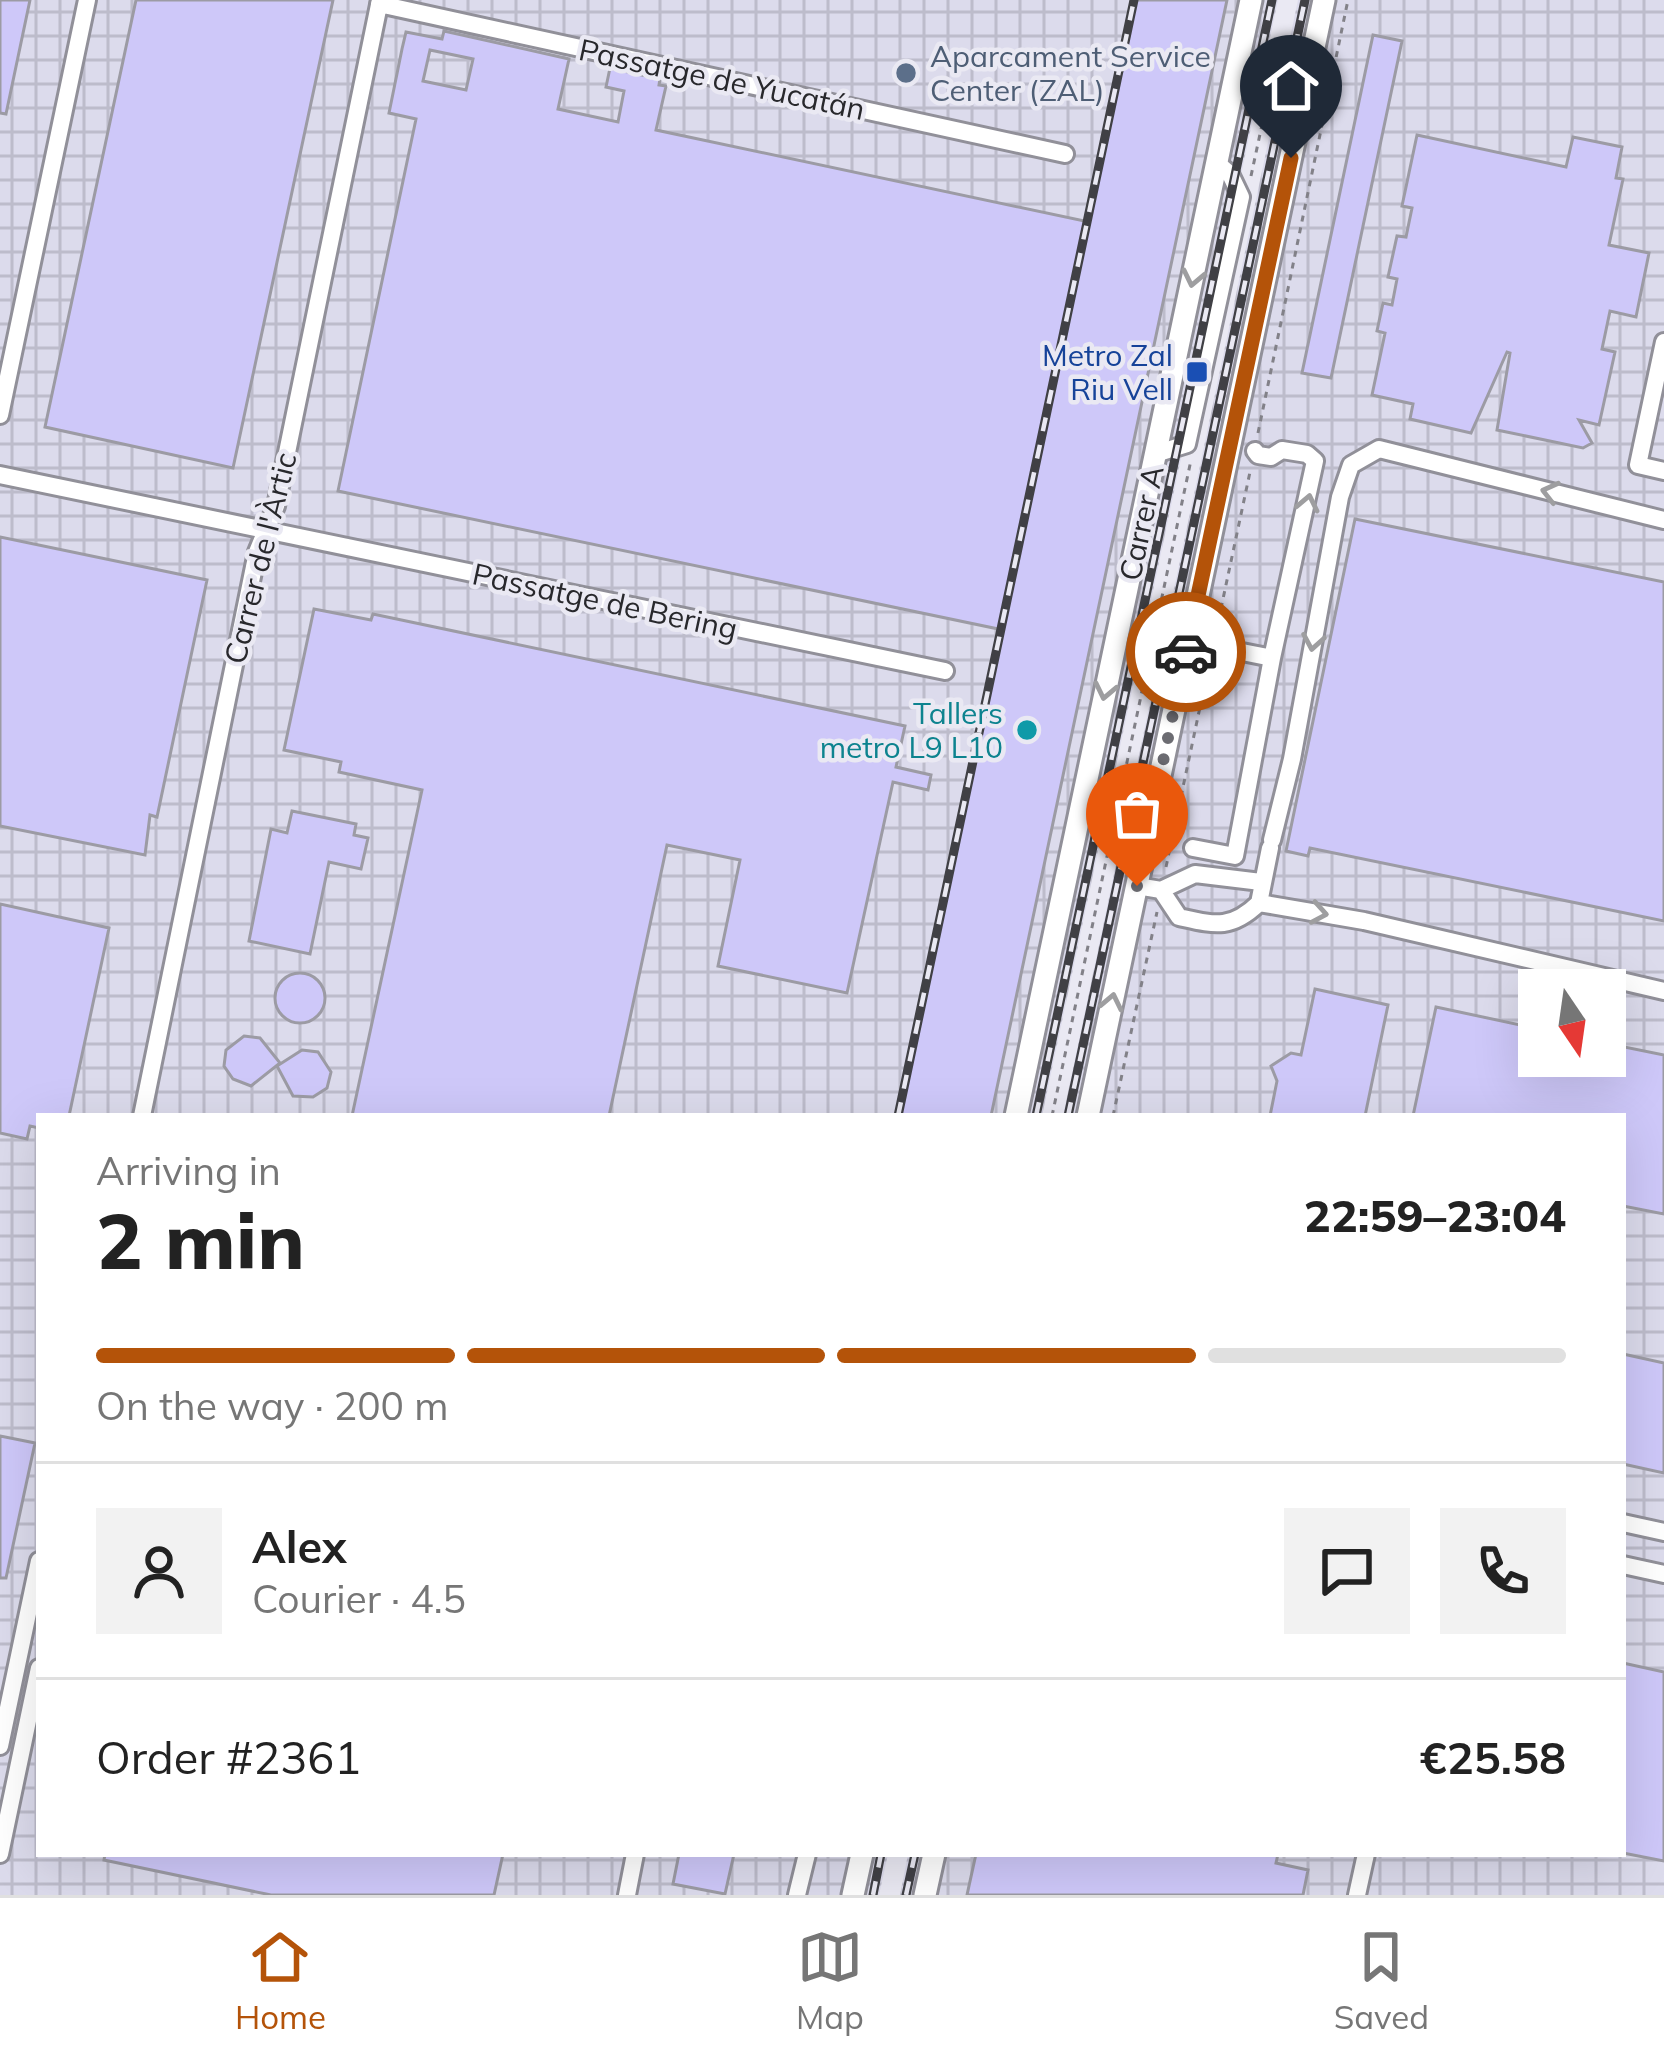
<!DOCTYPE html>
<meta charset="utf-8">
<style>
body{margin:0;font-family:Mulish,sans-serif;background:#f2f2f2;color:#222;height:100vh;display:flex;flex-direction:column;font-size:45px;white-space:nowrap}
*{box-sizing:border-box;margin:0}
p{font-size:39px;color:#767676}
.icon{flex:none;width:66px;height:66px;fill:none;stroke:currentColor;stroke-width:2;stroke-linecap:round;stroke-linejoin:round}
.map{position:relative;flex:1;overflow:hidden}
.side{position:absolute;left:36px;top:1113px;width:1590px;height:744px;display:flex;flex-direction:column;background:#fff;border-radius:0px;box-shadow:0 12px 48px #0002}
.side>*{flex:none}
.needle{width:78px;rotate:167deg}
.controls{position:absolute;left:1518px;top:969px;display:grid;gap:24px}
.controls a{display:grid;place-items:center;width:108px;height:108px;border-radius:0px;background:#fff;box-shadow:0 12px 48px #0002;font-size:60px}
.pin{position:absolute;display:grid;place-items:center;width:102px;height:102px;color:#fff;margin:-123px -51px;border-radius:50% 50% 50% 0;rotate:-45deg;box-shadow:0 0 12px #0007}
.pin .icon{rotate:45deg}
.courier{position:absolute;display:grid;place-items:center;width:120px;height:120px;margin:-60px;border:9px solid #b45309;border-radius:50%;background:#fff;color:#222;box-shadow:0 3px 15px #0007}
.head em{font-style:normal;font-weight:800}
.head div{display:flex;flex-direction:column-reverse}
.head{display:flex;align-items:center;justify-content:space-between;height:204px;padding:0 60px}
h1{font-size:78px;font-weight:800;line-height:90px}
.bar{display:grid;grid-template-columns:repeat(4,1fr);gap:18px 12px;align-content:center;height:144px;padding:0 60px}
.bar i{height:15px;border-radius:9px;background:#e0e0e0}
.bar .active{background:#b45309}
.bar p{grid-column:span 4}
.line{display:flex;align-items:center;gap:30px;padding:0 60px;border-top:3px solid #e0e0e0}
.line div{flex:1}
.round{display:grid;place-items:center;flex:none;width:126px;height:126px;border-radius:0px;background:#f2f2f2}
.tab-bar{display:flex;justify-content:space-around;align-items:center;height:168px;border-top:3px solid #e0e0e0;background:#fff;font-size:33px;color:#767676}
.tab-bar a{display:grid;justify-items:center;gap:6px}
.tab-bar .active{color:#b45309}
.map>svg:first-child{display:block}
.industrial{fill:url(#industrial-grid);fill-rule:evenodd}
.building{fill:#cec8f9;stroke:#9c9ba4;stroke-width:3;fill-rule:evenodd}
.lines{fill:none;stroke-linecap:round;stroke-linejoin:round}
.minor-casing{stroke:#919099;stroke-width:22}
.major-casing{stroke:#919099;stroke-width:27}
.path{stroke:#828188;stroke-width:3;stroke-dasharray:6 6;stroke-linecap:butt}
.minor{stroke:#fff;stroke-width:16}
.major{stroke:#fff;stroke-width:21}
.rail-casing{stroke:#404045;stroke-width:9}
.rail{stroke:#eae9f3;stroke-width:4.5;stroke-dasharray:14;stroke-linecap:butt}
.oneway{stroke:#9e9ea0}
.done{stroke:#6c6c72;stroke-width:12;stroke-dasharray:0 21.6}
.route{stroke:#b45309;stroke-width:15}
.service-dot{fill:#5c6f8a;stroke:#eae9f3;stroke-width:4.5}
.transit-dot{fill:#1a4fb4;stroke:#eae9f3;stroke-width:4.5}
.culture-dot{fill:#0f9aa8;stroke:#eae9f3;stroke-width:4.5}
.labels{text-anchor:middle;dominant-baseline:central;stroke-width:9;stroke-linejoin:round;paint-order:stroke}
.service-label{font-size:30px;fill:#4e5e75;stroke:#eae9f3;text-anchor:start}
.street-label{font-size:30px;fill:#28282c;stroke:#eae9f3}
.transit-label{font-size:30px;fill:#164399;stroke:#eae9f3;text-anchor:end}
.culture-label{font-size:30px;fill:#0d838f;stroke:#eae9f3;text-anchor:end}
</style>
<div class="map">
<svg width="1664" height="1895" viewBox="0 0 1664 1895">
<defs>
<pattern id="industrial-grid" width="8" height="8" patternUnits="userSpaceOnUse" patternTransform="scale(3)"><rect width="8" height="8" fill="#dcdbec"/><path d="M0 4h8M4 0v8" fill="none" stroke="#bdbccb"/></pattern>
</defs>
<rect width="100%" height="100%" fill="#eae9f3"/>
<!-- industrial -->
<path class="industrial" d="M0 0H1278L1042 1116H39V1854H888L879 1895H0Z
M1298 0H1664V1895H900L908 1854H1623V1116H1063ZM1539 990H1605V1056H1539Z"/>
<!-- building -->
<path class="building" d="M0 0H30L6 114 0 113Z
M136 0H333L233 468 45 427Z
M1135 0H1227L991 1116H900L1003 630 338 491 416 119 389 113 402 49 406 32 442 39 444 31 569 59 558 109 618 122 624 91 606 87 610 68 660 79 659 85 666 86 656 130 1089 222ZM430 50 473 59 466 90 423 81Z
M1373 35 1402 41 1331 378 1302 373Z
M1417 135 1566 167 1573 137 1622 147 1616 178 1623 179 1609 245 1649 253 1636 317 1610 311 1602 349 1615 352 1599 425 1579 420 1592 443 1583 448 1497 430 1510 353 1507 352 1471 433 1410 419 1413 404 1372 395 1385 333 1377 331 1383 303 1392 305 1397 279 1388 277 1397 236 1406 237 1412 208 1402 206Z
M1355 519 1664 582V921L1310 848 1308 856 1286 851Z
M0 537 207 580 157 817 150 815 145 855 0 826Z
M314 609 371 620 373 614 905 726 896 767 931 775 928 790 893 782 847 993 718 966 740 860 667 845 609 1116H352L422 790 339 772 341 762 284 750Z
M292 811 356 824 354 835 368 838 361 869 329 862 310 954 249 941 271 829 287 833Z
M0 904 109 928 69 1116H39V1128L30 1126 27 1139 0 1133Z
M275 998a25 25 0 1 1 50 0a25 25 0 1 1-50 0Z
M1315 989 1388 1005 1365 1116H1270L1277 1081 1271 1066 1291 1053 1301 1055Z
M1436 1007 1539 1029V1056H1605V1043L1664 1055V1214L1623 1206V1116H1413Z
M244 1036 260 1038 280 1063 251 1086 233 1079 224 1066 226 1050Z
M302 1050 318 1052 331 1072 327 1088 313 1097 293 1096 277 1066Z
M1623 1354 1664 1363V1473L1623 1464Z
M0 1436 35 1443 6 1578H0Z
M1623 1663 1664 1672V1861L1623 1853Z
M105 1854H503L494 1895H271L104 1860Z
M679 1854H734L725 1894 673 1884Z
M976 1854H1278L1276 1863 1308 1870 1303 1895H967Z"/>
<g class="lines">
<defs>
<path id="minor" d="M379 4 1065 154
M1664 342 1638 465 1664 471
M0 415 87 0
M1255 451 1258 455 1271 457 1282 450 1307 454 1315 461 1272 658
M1155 454 1187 444 1241 197 1230 174 1217 163
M0 475 945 671
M1272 840 1292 759 1340 497 1351 465 1379 449 1664 520
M1193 848 1235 856 1272 658 1237 651
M1270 848 1259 903 1364 921 1664 991
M1137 886 1161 890 1195 874 1261 882
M1161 890 1179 917C1215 925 1231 930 1259 903
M142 1116 257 552 276 506 380 0
M1623 1523 1664 1532
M1623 1565 1664 1574
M0 1746 39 1561
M0 1854 39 1668
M627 1895 635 1854
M797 1895 807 1854
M1357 1895 1366 1854"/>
<path id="major" d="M1016 1116 1251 0
M1088 1116 1324 0
M853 1895 862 1854
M925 1895 934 1854"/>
</defs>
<!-- minor casing -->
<use href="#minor" class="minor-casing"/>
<!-- major casing -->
<use href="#major" class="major-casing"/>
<!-- path -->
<path class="path" d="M1272 82 1291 73
M1251 176 1271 83
M1258 433 1348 0
M1166 867 1250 472
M1052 1116 1191 460
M1113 1116 1157 912"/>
<!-- minor -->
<use href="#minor" class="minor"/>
<!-- major -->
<use href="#major" class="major"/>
<defs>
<path id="rail" d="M898 1116 1134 0
M1036 1116 1272 0
M1068 1116 1305 0
M873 1895 881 1854
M906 1895 915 1854"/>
</defs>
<!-- rail casing -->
<use href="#rail" class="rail-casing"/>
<!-- rail -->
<use href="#rail" class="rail"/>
</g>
<!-- one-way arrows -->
<defs><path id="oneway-chevron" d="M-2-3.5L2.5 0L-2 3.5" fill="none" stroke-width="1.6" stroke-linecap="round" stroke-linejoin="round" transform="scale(3)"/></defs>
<g class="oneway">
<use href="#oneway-chevron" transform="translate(1193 278) rotate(102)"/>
<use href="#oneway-chevron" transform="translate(1550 492) rotate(-166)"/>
<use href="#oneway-chevron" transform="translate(1308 503) rotate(-78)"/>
<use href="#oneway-chevron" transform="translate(1313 642) rotate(100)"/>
<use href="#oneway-chevron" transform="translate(1105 691) rotate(102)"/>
<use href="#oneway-chevron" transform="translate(1319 913) rotate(10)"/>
<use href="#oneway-chevron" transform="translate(1112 1002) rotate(-78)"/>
</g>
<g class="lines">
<!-- done -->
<path class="done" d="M1137 886 1186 652"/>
<!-- route -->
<path class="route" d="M1186 652 1291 158"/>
</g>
<!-- markers -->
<circle class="service-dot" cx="906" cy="73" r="12"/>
<rect class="transit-dot" x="1185" y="360" width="24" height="24" rx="6"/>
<circle class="culture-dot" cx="1027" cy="730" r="12"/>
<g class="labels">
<!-- service labels -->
<g class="service-label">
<text x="930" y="56">Aparcament Service<tspan x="930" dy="34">Center (ZAL)</tspan></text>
</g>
<!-- street labels -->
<g class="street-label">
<text transform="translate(722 79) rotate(12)">Passatge de Yucatán</text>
<text transform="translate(1141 523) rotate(-78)">Carrer A</text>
<text transform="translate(260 558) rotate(-76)">Carrer de l'Àrtic</text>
<text transform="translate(605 601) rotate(12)">Passatge de Bering</text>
</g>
<!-- transit labels -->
<g class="transit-label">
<text x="1173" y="355">Metro Zal<tspan x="1173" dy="34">Riu Vell</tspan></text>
</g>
<!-- culture labels -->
<g class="culture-label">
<text x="1003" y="713">Tallers<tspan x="1003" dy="34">metro L9 L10</tspan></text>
</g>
</g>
</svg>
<div class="controls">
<a><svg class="needle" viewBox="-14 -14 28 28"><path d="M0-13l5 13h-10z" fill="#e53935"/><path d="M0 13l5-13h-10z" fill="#767676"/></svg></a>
</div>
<div class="pin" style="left:1137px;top:886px;background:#ea580c"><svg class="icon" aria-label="bag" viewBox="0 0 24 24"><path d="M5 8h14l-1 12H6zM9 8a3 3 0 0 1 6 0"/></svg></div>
<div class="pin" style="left:1291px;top:158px;background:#1f2937"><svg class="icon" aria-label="home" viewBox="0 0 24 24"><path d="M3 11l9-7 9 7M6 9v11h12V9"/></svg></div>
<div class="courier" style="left:1186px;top:652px"><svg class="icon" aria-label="car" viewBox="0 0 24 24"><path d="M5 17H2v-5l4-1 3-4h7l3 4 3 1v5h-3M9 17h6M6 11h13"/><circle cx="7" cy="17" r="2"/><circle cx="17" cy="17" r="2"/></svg></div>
<section class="side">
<div class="head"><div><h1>2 min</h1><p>Arriving in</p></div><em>22:59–23:04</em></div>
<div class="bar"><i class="active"></i><i class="active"></i><i class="active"></i><i></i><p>On the way · 200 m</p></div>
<div class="line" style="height:216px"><a class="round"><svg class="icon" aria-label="person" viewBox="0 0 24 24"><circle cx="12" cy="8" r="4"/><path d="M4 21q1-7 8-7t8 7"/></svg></a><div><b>Alex</b><p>Courier · 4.5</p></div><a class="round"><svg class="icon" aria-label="chat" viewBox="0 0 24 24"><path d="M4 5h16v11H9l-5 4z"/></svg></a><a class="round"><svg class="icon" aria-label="phone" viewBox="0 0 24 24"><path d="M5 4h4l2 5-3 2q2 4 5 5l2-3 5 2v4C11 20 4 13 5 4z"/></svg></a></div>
<div class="line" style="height:156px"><div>Order #2361</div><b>€25.58</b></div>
</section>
</div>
<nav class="tab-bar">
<a class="active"><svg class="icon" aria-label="home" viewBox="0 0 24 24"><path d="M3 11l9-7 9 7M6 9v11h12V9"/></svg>Home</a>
<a><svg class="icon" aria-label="map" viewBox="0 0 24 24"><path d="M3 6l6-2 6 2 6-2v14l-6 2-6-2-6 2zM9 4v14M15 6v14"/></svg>Map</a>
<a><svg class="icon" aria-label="saved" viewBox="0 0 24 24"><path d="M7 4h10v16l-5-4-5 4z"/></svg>Saved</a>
</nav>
